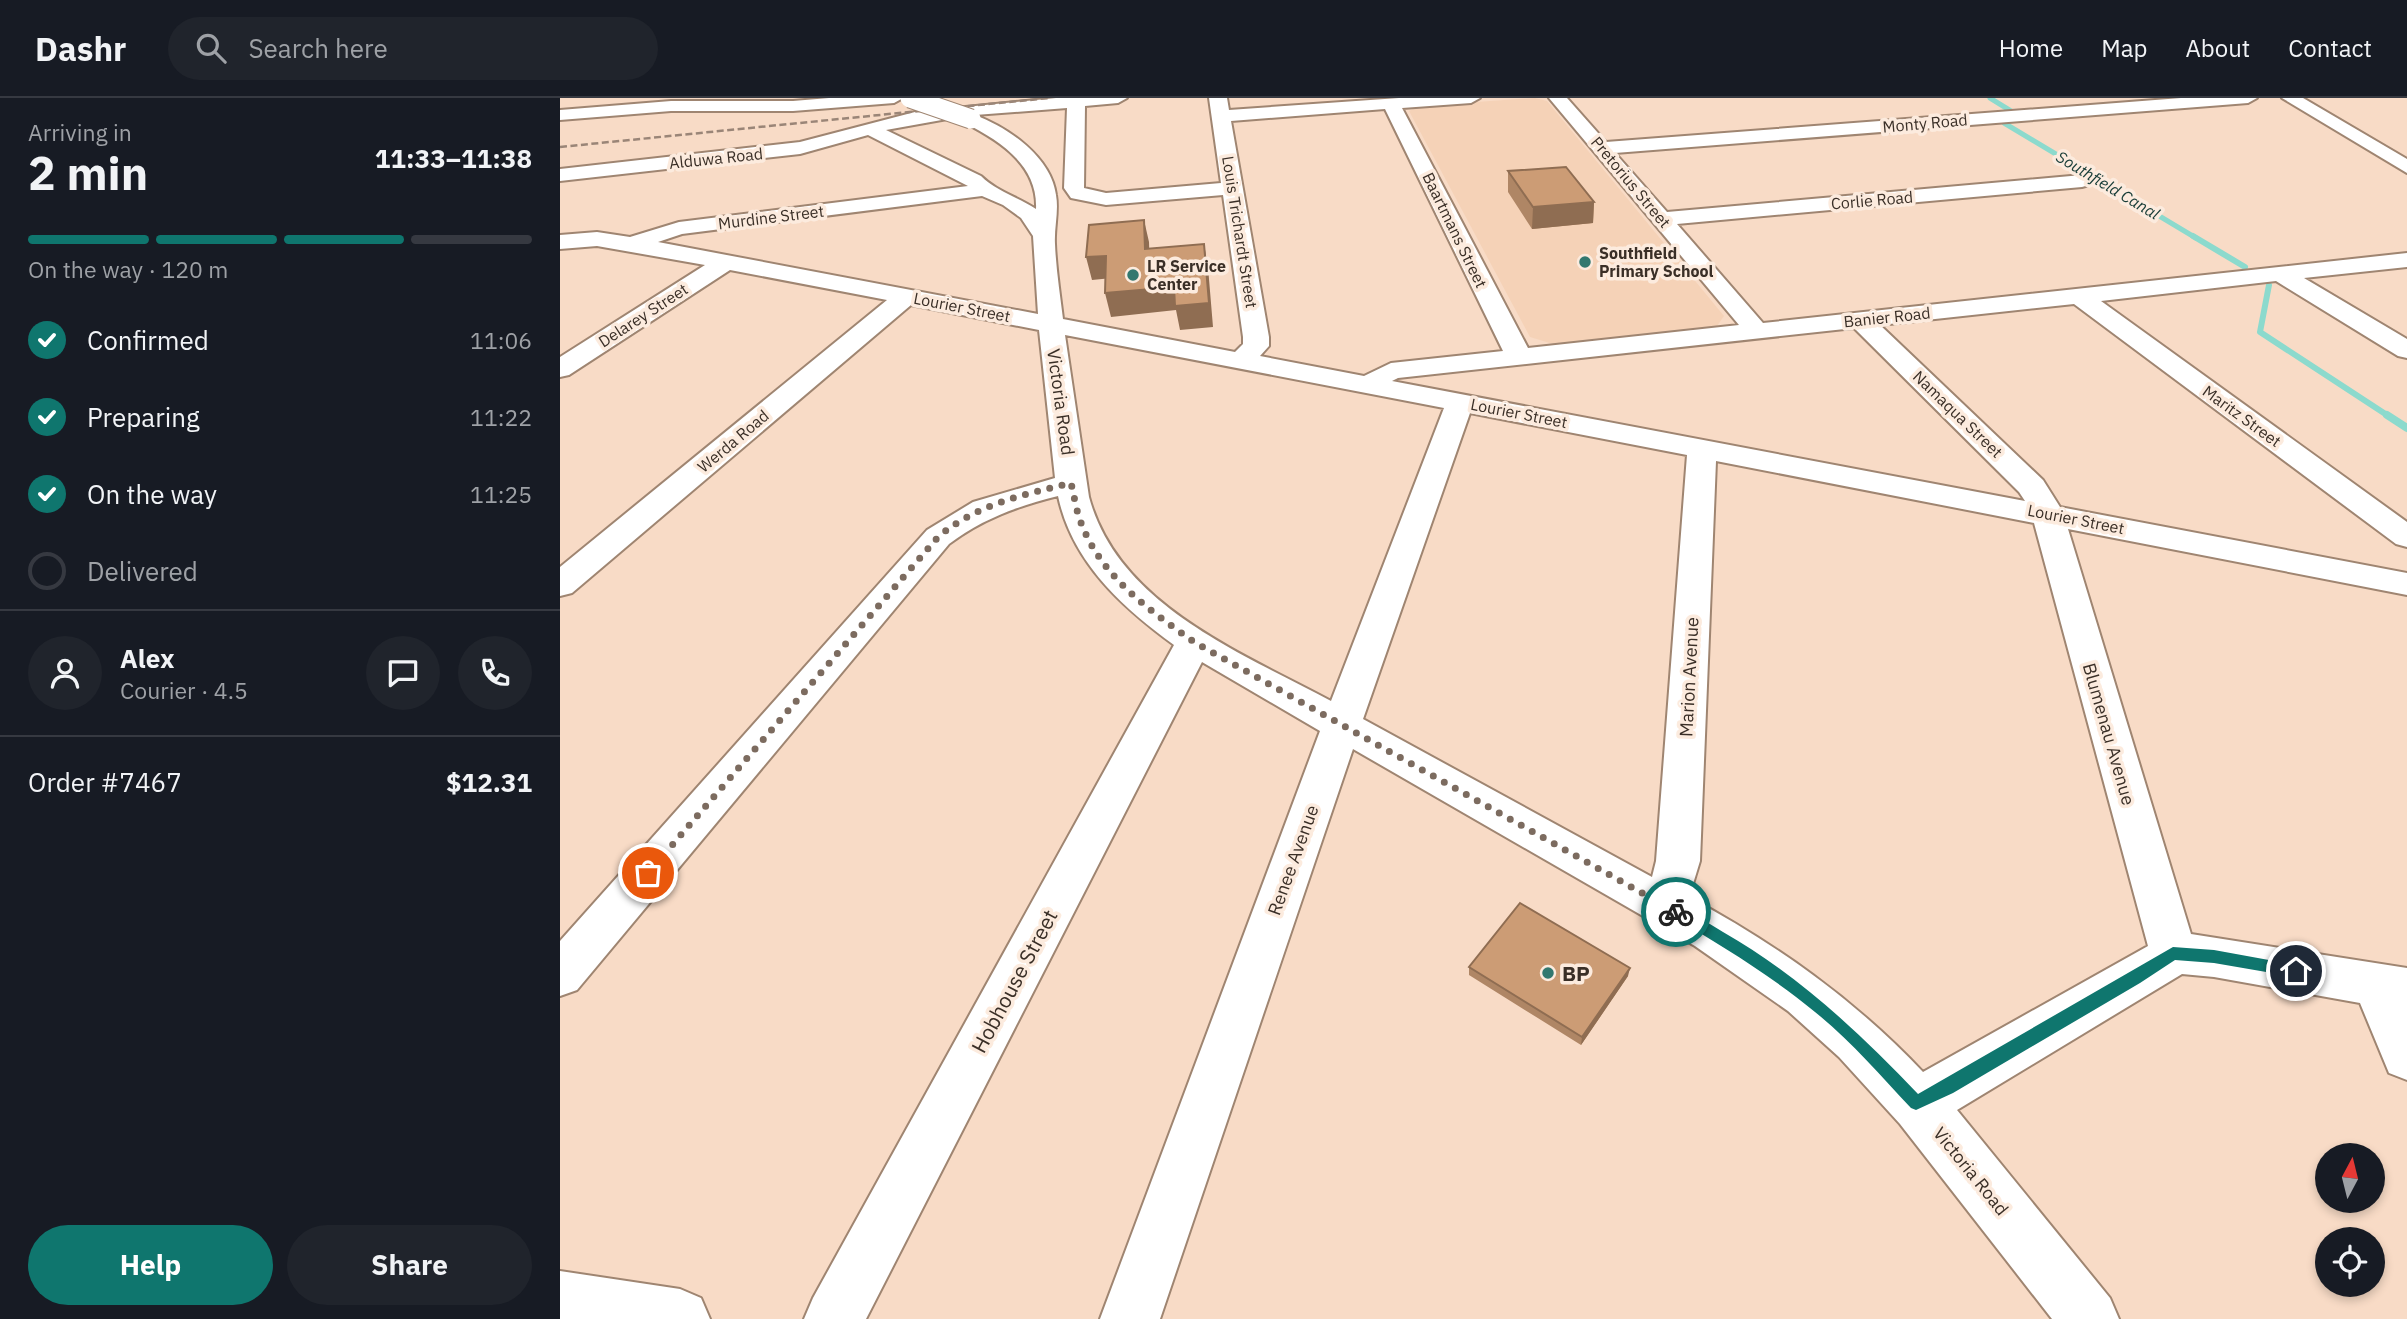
<!DOCTYPE html>
<meta charset="utf-8">
<style>
body{margin:0;font-family:"IBM Plex Sans",sans-serif;background:#20242c;color:#f1f3f6;height:100vh;display:flex;flex-direction:column;font-size:26px;white-space:nowrap}
*{box-sizing:border-box;margin:0}
p{font-size:23px;color:#9ea1a6}
.icon{flex:none;width:38px;height:38px;fill:none;stroke:currentColor;stroke-width:2;stroke-linecap:round;stroke-linejoin:round}
.map{position:relative;flex:1;overflow:hidden}
.side{display:flex;flex-direction:column;background:#171b24;width:560px}
.side>*{flex:none}
.needle{width:46px;rotate:7deg}
.tools{position:absolute;left:1755px;top:1045px;display:grid;gap:14px}
.tools a{display:grid;place-items:center;width:70px;height:70px;border-radius:50%;background:#171b24;box-shadow:0 4px 10px #0003;font-size:35px}
.pin{position:absolute;display:grid;place-items:center;width:60px;height:60px;color:#fff;margin:-30px;border:4px solid #fff;border-radius:50%;box-shadow:0 2px 7px #0007}
.courier{position:absolute;display:grid;place-items:center;width:70px;height:70px;margin:-35px;border:5px solid #0f766e;border-radius:50%;background:#fff;color:#222;box-shadow:0 2px 9px #0007}
.headline em{font-style:normal;font-weight:700}
.headline div{display:flex;flex-direction:column-reverse}
.headline{display:flex;align-items:center;justify-content:space-between;height:119px;padding:0 28px}
h1{font-size:46px;font-weight:700;line-height:52px}
.bar{display:grid;grid-template-columns:repeat(4,1fr);gap:10px 7px;align-content:center;height:84px;padding:0 28px}
.bar i{height:9px;border-radius:5px;background:#363941}
.bar .on{background:#0f766e}
.bar p{grid-column:span 4}
.line{display:flex;align-items:center;gap:18px;padding:0 28px;border-top:2px solid #363941}
.line div{flex:1}
.round{display:grid;place-items:center;flex:none;width:74px;height:74px;border-radius:37px;background:#20242c}
ol{padding:0 28px;list-style:none}
li{display:flex;align-items:center;gap:21px;height:77px}
li p{margin-inline-start:auto}
li .icon{padding:7px;border-radius:50%;background:#0f766e;color:#fff;stroke-width:4}
li:last-child{color:#9ea1a6}
li i{width:38px;height:38px;border:4px solid #363941;border-radius:50%}
.primary-button{display:flex;gap:14px;margin-top:auto;padding:14px 28px}
.primary-button a{flex:1;height:80px;border-radius:42px;background:#0f766e;color:#fff;font-size:28px;font-weight:700;line-height:80px;text-align:center}
.primary-button a+a{background:#20242c;color:#f1f3f6}
header{display:flex;align-items:center;gap:42px;box-sizing:border-box;height:98px;padding:0 35px;background:#171b24;border-bottom:2px solid #363941}
header strong{font-size:33px}
nav{display:flex;gap:38px;margin-inline-start:auto;font-size:24px}
.search{width:490px;height:63px;background:#20242c;display:flex;align-items:center;gap:18px;box-sizing:border-box;padding:0 24px;border-radius:38px;color:#9ea1a6;font-size:26px}
main{display:flex;flex:1;min-height:0}
.map>svg:first-child{display:block}
.built{fill:#f5d2b7}
.lines{fill:none;stroke-linecap:round;stroke-linejoin:round}
.stream-far2{stroke:#8cdacd;stroke-width:5}
.stream-far1{stroke:#8cdacd;stroke-width:6}
.stream{stroke:#8cdacd;stroke-width:8}
.minor-casing{stroke:#9f8571;stroke-width:4}
.major-casing{stroke:#9f8571;stroke-width:4}
.minor{fill:#fff;fill-rule:evenodd}
.major{fill:#fff;fill-rule:evenodd}
.rail{stroke:#9a8577;stroke-width:2.5;stroke-dasharray:7 3.5;stroke-linecap:butt}
.minor-bridge-casing{stroke:#9f8571;stroke-width:21;stroke-linecap:butt}
.minor-bridge{stroke:#fff;stroke-width:19}
.wall{fill:#af8665}
.shaded-wall{fill:#8f6d52}
.building{fill:#cc9c75;stroke:#8f6d52;stroke-width:2}
.route{fill:#0f766e}
.done{stroke:#7c6b5f;stroke-width:7;stroke-dasharray:0 12.6}
.poi-dot{fill:#32786f;stroke:#fcebde;stroke-width:2.5}
.labels{text-anchor:middle;dominant-baseline:central;stroke-width:7;stroke-linejoin:round;paint-order:stroke}
.far-street-label{font-size:16px;fill:#3a2f27;stroke:#fcebde}
.far-water-label{font-size:16px;font-style:italic;fill:#173c37;stroke:#fcebde}
.far-poi-label{font-size:16px;font-weight:bold;fill:#3a2f27;stroke:#fcebde;text-anchor:start}
.street-label{font-size:18px;fill:#3a2f27;stroke:#fcebde}
.near-poi-label{font-size:21px;font-weight:bold;fill:#3a2f27;stroke:#fcebde;text-anchor:start}
.near-street-label{font-size:21px;fill:#3a2f27;stroke:#fcebde}
</style>
<header>
<strong>Dashr</strong>
<div class="search"><svg class="icon" aria-label="search" viewBox="0 0 24 24"><circle cx="10" cy="10" r="6"/><path d="M15 15l6 6"/></svg>Search here</div>
<nav><a>Home</a><a>Map</a><a>About</a><a>Contact</a></nav>
</header>
<main>
<section class="side">
<div class="headline"><div><h1>2 min</h1><p>Arriving in</p></div><em>11:33–11:38</em></div>
<div class="bar"><i class="on"></i><i class="on"></i><i class="on"></i><i></i><p>On the way · 120 m</p></div>
<ol>
<li><svg class="icon" aria-label="check" viewBox="0 0 24 24"><path d="M5 12l5 5 9-10"/></svg>Confirmed<p>11:06</p></li>
<li><svg class="icon" aria-label="check" viewBox="0 0 24 24"><path d="M5 12l5 5 9-10"/></svg>Preparing<p>11:22</p></li>
<li><svg class="icon" aria-label="check" viewBox="0 0 24 24"><path d="M5 12l5 5 9-10"/></svg>On the way<p>11:25</p></li>
<li><i></i>Delivered</li>
</ol>
<div class="line" style="height:126px"><a class="round"><svg class="icon" aria-label="person" viewBox="0 0 24 24"><circle cx="12" cy="8" r="4"/><path d="M4 21q1-7 8-7t8 7"/></svg></a><div><b>Alex</b><p>Courier · 4.5</p></div><a class="round"><svg class="icon" aria-label="chat" viewBox="0 0 24 24"><path d="M4 5h16v11H9l-5 4z"/></svg></a><a class="round"><svg class="icon" aria-label="phone" viewBox="0 0 24 24"><path d="M5 4h4l2 5-3 2q2 4 5 5l2-3 5 2v4C11 20 4 13 5 4z"/></svg></a></div>
<div class="line" style="height:91px"><div>Order #7467</div><b>$12.31</b></div>
<div class="primary-button"><a>Help</a><a>Share</a></div>
</section>
<div class="map">
<svg width="1847" height="1221" viewBox="0 0 1847 1221">
<rect width="100%" height="100%" fill="#f8dbc6"/>
<!-- built -->
<path class="built" d="M975 0 987 3 1164 218 1157 228 993 246 970 239 849 13 859 8Z"/>
<g class="lines">
<!-- stream-far2 -->
<path class="stream-far2" d="M1430 0 1451 13 1444 25 1636 140"/>
<!-- stream-far1 -->
<path class="stream-far1" d="M1633 138 1685 169
M1709 187 1700 234 1830 319"/>
<!-- stream -->
<path class="stream" d="M1827 317 1847 330"/>
<defs>
<path id="minor" d="M269 0H343L334 5 233 13H111L0 22V12L111 3H233Z
M496 0H567L558 5 525 8 524 90 546 95 661 85 649 0H667L669 12 839 0H920L911 5 842 10 968 250 1179 227 989 0H1007L1046 44 1621 0H1697L1688 5 1055 55 1107 114 1522 77 1529 79 1532 83 1529 87 1522 89 1117 126 1203 225 1847 155V169L1744 180 1847 241V260L1838 258 1716 183 1541 203 1847 424V449L1836 446 1514 206 1320 227 1483 382 1500 409 1847 475V497L1508 431 1631 836 1847 870V982L1829 975 1800 905 1654 879 1622 876 1397 1012 1550 1200 1559 1221H1492L1340 1026 1279 959 1228 913 1135 848 793 651 600 1221H540L760 633 642 564 306 1221H244L253 1200 614 547C562 509 512 464 498 398 458 408 422 421 389 446L17 892 0 898V843L367 432 413 404 495 380 479 232 351 207 12 495 0 498V469L327 202 170 172 9 277 0 279V259L145 167 37 148 0 151V137L37 134 70 139 119 124 408 88 308 37 240 56 0 83V71L240 44 355 14ZM507 10 504 90 511 100 546 107 663 97 683 239V246L675 254 503 221C500 196 496 171 495 146 494 130 499 113 496 97 491 59 449 30 415 17ZM825 11 943 253 831 265 804 278 700 258 709 248V239L671 23ZM404 18 402 21 405 25C440 43 478 67 476 111 458 99 436 93 421 78L326 32ZM422 98 443 107 461 120 473 138 478 216 98 144 122 136ZM1294 230 1459 394 1465 403 832 283 838 280ZM505 237 884 310 771 603C682 555 558 507 529 399ZM910 315 1127 357 1096 763 1092 779 803 621ZM1156 363 1474 425 1588 848 1363 974C1294 901 1217 847 1129 799L1140 763Z"/>
<path id="major" d="M1722 0H1743L1847 61V75Z
M0 1173 120 1191 141 1200 150 1221H0Z"/>
</defs>
<!-- minor casing -->
<use href="#minor" class="minor-casing"/>
<!-- major casing -->
<use href="#major" class="major-casing"/>
<!-- minor -->
<use href="#minor" class="minor"/>
<!-- major -->
<use href="#major" class="major"/>
<!-- rail -->
<path class="rail" d="M0 49 489 0"/>
<defs>
<path id="minor-bridge" d="M350 0 411 21"/>
</defs>
<!-- minor-bridge casing -->
<use href="#minor-bridge" class="minor-bridge-casing"/>
<!-- minor-bridge -->
<use href="#minor-bridge" class="minor-bridge"/>
</g>
<!-- wall -->
<path class="wall" d="M948 73 1034 104 1033 125 972 131 948 94Z
M909 869 1068 878 1021 947 909 877Z"/>
<!-- shaded-wall -->
<path class="shaded-wall" d="M1034 104 1033 125 972 131 973 109Z
M584 122 589 144 590 174 585 151Z
M644 146 648 169 653 229 620 232 616 212 551 219 545 195Z
M546 158 552 180 532 182 526 159Z
M1070 870 1068 878 1021 947 1022 939Z"/>
<!-- building -->
<path class="building" d="M1006 69 1034 104 973 109 948 73Z
M584 122 585 151 644 146 649 205 615 208 614 189 545 195 546 158 526 159 529 127Z
M960 805 1070 870 1022 939 909 869Z"/>
<!-- route -->
<path class="route" d="M1116 808C1132 814 1148 825 1163 834 1238 877 1299 934 1358 996L1613 849 1654 852 1736 867 1743 873 1736 879 1654 865 1615 862 1580 885 1393 995 1356 1012 1351 1010C1320 977 1290 942 1255 914 1210 877 1161 847 1111 818L1109 814Z"/>
<g class="lines">
<!-- done -->
<path class="done" d="M88 775 378 439C417 406 463 397 511 385 514 397 516 411 520 422 540 478 588 511 634 544L1116 814"/>
</g>
<!-- markers -->
<g class="poi-dot">
<circle cx="1025" cy="164" r="7"/>
<circle cx="573" cy="177" r="7"/>
<circle cx="988" cy="875" r="7"/>
</g>
<g class="labels">
<!-- far-street labels -->
<g class="far-street-label">
<text transform="translate(1365 25) rotate(-5)">Monty Road</text>
<text transform="translate(156 60) rotate(-6)">Alduwa Road</text>
<text transform="translate(1071 84) rotate(50)">Pretorius Street</text>
<text transform="translate(1312 102) rotate(-5)">Corlie Road</text>
<text transform="translate(211 119) rotate(-7)">Murdine Street</text>
<text transform="translate(895 132) rotate(64)">Baartmans Street</text>
<text transform="translate(680 134) rotate(81)">Louis Trichardt Street</text>
<text transform="translate(402 209) rotate(11)">Lourier Street</text>
<text transform="translate(83 217) rotate(-33)">Delarey Street</text>
<text transform="translate(1327 219) rotate(-6)">Banier Road</text>
<text transform="translate(959 315) rotate(11)">Lourier Street</text>
<text transform="translate(1398 316) rotate(44)">Namaqua Street</text>
<text transform="translate(1682 318) rotate(36)">Maritz Street</text>
<text transform="translate(173 343) rotate(-40)">Werda Road</text>
<text transform="translate(1516 421) rotate(11)">Lourier Street</text>
</g>
<!-- far-water labels -->
<g class="far-water-label">
<text transform="translate(1548 87) rotate(31)">Southfield Canal</text>
</g>
<!-- far-poi labels -->
<g class="far-poi-label">
<text x="1039" y="155">Southfield<tspan x="1039" dy="18">Primary School</tspan></text>
<text x="587" y="168">LR Service<tspan x="587" dy="18">Center</tspan></text>
</g>
<!-- street labels -->
<g class="street-label">
<text transform="translate(501 304) rotate(82)">Victoria Road</text>
<text transform="translate(1129 579) rotate(-87)">Marion Avenue</text>
<text transform="translate(1549 636) rotate(74)">Blumenau Avenue</text>
<text transform="translate(733 762) rotate(-70)">Renee Avenue</text>
<text transform="translate(1411 1073) rotate(51)">Victoria Road</text>
</g>
<!-- near-poi labels -->
<g class="near-poi-label">
<text x="1002" y="875">BP</text>
</g>
<!-- near-street labels -->
<g class="near-street-label">
<text transform="translate(454 883) rotate(-62)">Hobhouse Street</text>
</g>
</g>
</svg>
<div class="tools">
<a><svg class="needle" viewBox="-14 -14 28 28"><path d="M0-13l5 13h-10z" fill="#e53935"/><path d="M0 13l5-13h-10z" fill="#9ea1a6"/></svg></a>
<a><svg class="icon" aria-label="locate" viewBox="0 0 24 24"><circle cx="12" cy="12" r="6"/><path d="M12 2v4M12 18v4M2 12h4M18 12h4"/></svg></a>
</div>
<div class="pin" style="left:88px;top:775px;background:#ea580c"><svg class="icon" aria-label="bag" viewBox="0 0 24 24"><path d="M5 8h14l-1 12H6zM9 8a3 3 0 0 1 6 0"/></svg></div>
<div class="pin" style="left:1736px;top:873px;background:#1f2937"><svg class="icon" aria-label="home" viewBox="0 0 24 24"><path d="M3 11l9-7 9 7M6 9v11h12V9"/></svg></div>
<div class="courier" style="left:1116px;top:814px"><svg class="icon" aria-label="bike" viewBox="0 0 24 24"><circle cx="6" cy="16" r="4"/><circle cx="18" cy="16" r="4"/><path d="M6 16l4-8h5l3 8M10 8l3 8H6M13 5h3"/></svg></div>
</div>
</main>
